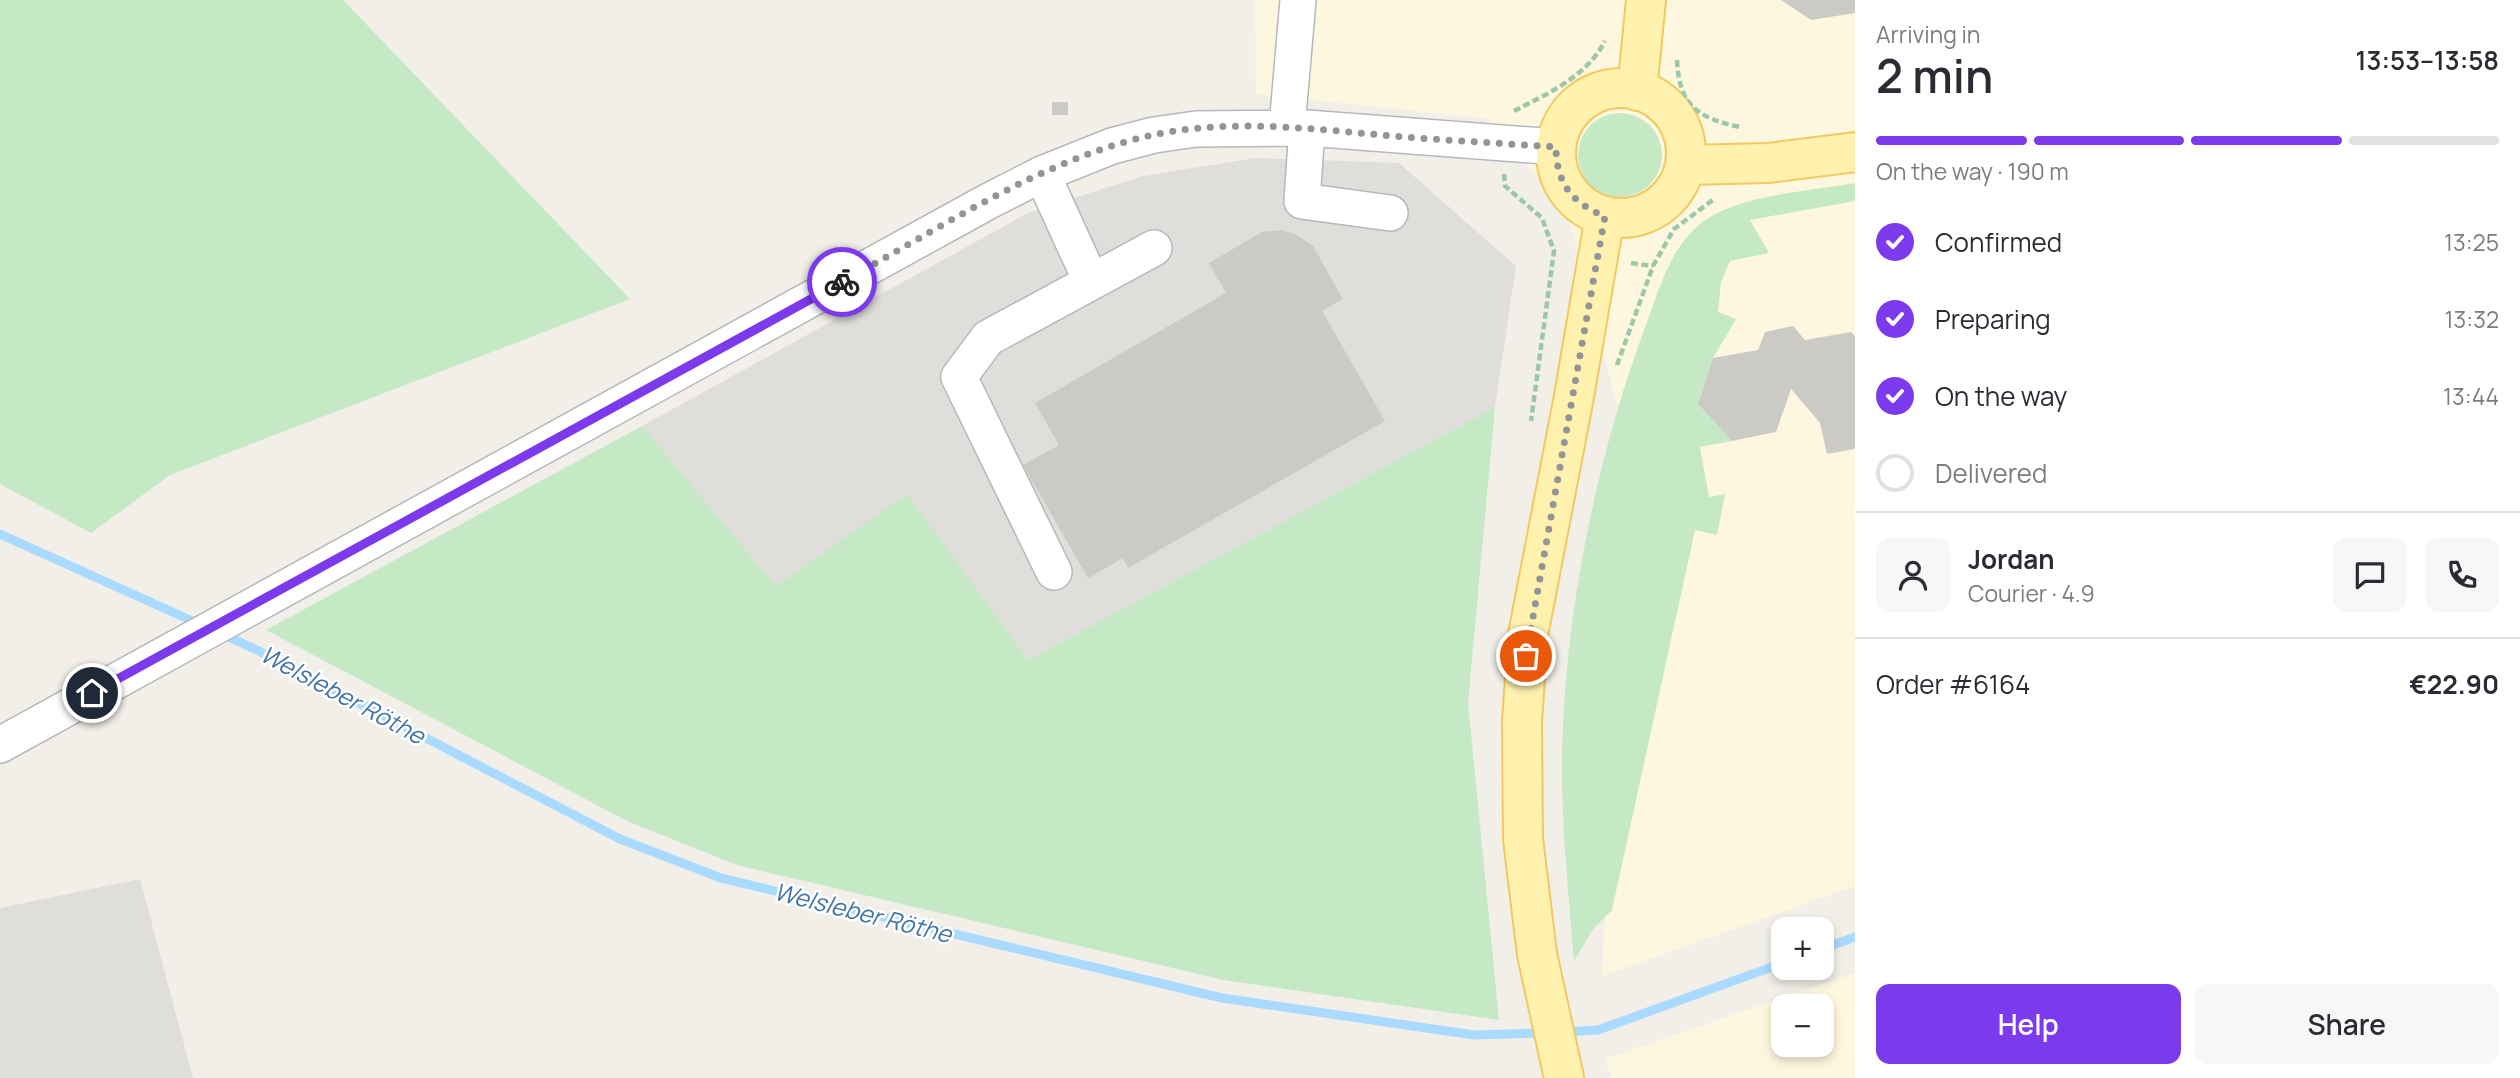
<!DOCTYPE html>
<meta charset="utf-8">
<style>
body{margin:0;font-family:Manrope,sans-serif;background:#f7f7f7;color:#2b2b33;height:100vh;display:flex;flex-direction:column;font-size:26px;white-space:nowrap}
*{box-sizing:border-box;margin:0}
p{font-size:23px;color:#7c7c81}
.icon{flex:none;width:38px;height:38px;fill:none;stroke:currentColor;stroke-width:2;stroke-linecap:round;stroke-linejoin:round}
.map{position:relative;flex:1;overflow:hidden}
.panel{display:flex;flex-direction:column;background:#fff;width:665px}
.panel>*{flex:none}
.tools{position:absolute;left:1771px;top:917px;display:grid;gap:14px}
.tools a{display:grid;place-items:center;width:63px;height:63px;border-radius:14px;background:#fff;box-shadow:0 4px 10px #0003;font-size:35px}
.pin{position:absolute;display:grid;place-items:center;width:60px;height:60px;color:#fff;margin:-30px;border:4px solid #fff;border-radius:50%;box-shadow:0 2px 7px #0007}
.courier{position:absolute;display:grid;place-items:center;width:70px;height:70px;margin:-35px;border:5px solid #7c3aed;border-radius:50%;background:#fff;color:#222;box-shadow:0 2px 9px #0007}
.head em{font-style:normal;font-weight:600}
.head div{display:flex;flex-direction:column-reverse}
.head{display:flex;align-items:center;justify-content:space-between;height:119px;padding:0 21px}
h1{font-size:46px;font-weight:600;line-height:52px}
.bar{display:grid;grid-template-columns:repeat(4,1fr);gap:10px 7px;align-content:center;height:84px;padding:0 21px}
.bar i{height:9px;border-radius:5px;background:#e1e1e2}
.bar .selected{background:#7c3aed}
.bar p{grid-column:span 4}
.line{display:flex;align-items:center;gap:18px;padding:0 21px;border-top:2px solid #e1e1e2}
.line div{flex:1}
.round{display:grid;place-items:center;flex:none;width:74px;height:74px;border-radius:14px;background:#f7f7f7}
ol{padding:0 21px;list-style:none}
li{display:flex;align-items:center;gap:21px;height:77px}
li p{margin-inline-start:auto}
li .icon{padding:7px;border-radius:50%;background:#7c3aed;color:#fff;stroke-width:4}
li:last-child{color:#7c7c81}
li i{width:38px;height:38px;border:4px solid #e1e1e2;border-radius:50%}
.cta{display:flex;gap:14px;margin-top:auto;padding:14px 21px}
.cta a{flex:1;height:80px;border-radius:14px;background:#7c3aed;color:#fff;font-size:28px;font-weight:600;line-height:80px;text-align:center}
.cta a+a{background:#f7f7f7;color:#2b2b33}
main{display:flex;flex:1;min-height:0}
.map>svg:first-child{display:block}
.commercial{fill:#fef7e0;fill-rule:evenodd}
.industrial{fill:#e0deda}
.green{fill:#c5e8c5}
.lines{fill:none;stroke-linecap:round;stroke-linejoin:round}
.stream{stroke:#aadaff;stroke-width:9}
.building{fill:#cccac5}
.minor-casing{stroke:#b5b8bc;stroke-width:38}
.major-casing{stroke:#f2c960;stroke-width:42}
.path{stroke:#9cc7a9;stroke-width:4.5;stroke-dasharray:7 3.5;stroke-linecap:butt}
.minor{stroke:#fff;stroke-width:35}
.major{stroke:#fff2af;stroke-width:38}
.done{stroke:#929495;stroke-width:7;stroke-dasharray:0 12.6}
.route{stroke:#7c3aed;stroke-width:9}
.labels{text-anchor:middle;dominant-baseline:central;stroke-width:5;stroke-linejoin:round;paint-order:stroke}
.water-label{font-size:24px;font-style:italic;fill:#4174aa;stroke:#fff}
</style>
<main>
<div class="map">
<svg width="1855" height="1078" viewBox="0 0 1855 1078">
<rect width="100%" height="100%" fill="#f1efe8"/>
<!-- commercial -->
<path class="commercial" d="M1255 0H1855V886L1602 976 1627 443 1568 215 1490 119 1256 94Z
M1855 973V1078H1612L1605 1059ZM1783 1006H1822V1045H1783Z"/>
<!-- industrial -->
<path class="industrial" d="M1255 158 1399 163 1516 266 1495 407 1028 660 907 495 776 586 642 426 1028 213 1143 176Z
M140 879 193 1078H0V908Z"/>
<!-- green -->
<path class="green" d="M0 0H343L630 299 170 475 91 533 0 484Z
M1578 155a42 42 0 1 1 84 0a42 42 0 1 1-84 0Z
M1855 183V201L1750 220 1769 253 1730 261 1721 282 1718 312 1736 319 1713 358 1698 404 1732 441 1700 447 1709 497 1725 494 1717 535 1695 530 1612 910 1593 929 1574 961C1568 884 1559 806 1563 729 1568 596 1600 447 1647 322 1660 286 1673 241 1707 219 1745 194 1811 191 1855 183Z
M1495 407 1468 703 1499 1020 1224 980 737 865 627 821 266 630 642 426 776 586 907 494 1028 660Z"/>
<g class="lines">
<!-- stream -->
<path class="stream" d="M0 534 199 624
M222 634 257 650 620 839 721 878 1222 998 1474 1035 1544 1033
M1822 949 1855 937
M1562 1032 1598 1030 1783 963"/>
</g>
<!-- building -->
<path class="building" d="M1781 0H1855V13L1811 20Z
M1052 102H1068V115H1052Z
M1282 230 1297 235 1313 246 1343 299 1322 311 1385 421 1128 568 1123 558 1088 578 1023 465 1059 445 1035 403 1226 293 1209 263 1262 232Z
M1793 326 1805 340 1851 332 1855 336V449L1827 454 1820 423 1791 389 1776 432 1732 441 1698 404 1713 358 1758 350 1765 332Z"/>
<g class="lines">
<defs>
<path id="minor" d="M1287 127 1298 0
M1307 128 1302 201 1390 213
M1042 174 1091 281
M1054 572 959 377 988 338 1154 248
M0 745 987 202 1042 174 1112 146 1154 135 1196 129 1307 128 1556 147"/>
<path id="major" d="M1556 153a65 65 0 1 1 130 0a65 65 0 1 1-130 0Z
M1637 91 1646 0
M1685 165 1768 163 1855 152
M1564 1078 1537 954 1523 839 1522 721 1528 635 1573 402 1605 216"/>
</defs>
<!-- minor casing -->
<use href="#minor" class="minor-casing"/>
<!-- major casing -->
<use href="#major" class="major-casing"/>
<!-- path -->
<path class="path" d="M1677 60C1679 105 1697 118 1740 127
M1514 111C1549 93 1587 76 1605 41
M1504 174 1505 186 1542 218 1554 251 1531 421
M1631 263 1653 266
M1617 365 1653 266 1674 229 1714 199"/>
<!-- minor -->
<use href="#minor" class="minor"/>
<!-- major -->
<use href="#major" class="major"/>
</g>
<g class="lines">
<!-- done -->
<path class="done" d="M842 282C941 228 1042 159 1153 135 1228 119 1306 128 1381 135 1439 140 1497 143 1556 147 1556 182 1572 204 1605 216L1526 656"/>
<!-- route -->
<path class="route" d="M92 693 842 282"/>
</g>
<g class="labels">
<!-- water labels -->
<g class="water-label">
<text transform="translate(343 694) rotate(28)">Welsleber Röthe</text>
<text transform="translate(863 912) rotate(14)">Welsleber Röthe</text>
</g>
</g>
</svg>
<div class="tools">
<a>+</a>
<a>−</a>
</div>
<div class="pin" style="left:1526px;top:656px;background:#ea580c"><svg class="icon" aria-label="bag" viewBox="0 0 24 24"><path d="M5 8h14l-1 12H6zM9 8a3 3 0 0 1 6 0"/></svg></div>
<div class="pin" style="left:92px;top:693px;background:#1f2937"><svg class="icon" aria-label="home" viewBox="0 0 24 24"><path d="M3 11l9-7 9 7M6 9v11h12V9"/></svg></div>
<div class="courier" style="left:842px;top:282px"><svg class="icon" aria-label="bike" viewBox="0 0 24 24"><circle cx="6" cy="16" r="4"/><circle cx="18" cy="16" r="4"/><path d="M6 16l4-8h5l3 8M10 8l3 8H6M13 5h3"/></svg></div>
</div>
<section class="panel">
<div class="head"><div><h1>2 min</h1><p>Arriving in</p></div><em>13:53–13:58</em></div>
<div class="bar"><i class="selected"></i><i class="selected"></i><i class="selected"></i><i></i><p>On the way · 190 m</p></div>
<ol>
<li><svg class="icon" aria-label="check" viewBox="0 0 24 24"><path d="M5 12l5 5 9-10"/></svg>Confirmed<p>13:25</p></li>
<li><svg class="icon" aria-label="check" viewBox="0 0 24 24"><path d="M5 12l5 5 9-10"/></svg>Preparing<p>13:32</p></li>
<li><svg class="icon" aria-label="check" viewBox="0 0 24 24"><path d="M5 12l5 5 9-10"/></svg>On the way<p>13:44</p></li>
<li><i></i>Delivered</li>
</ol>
<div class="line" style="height:126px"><a class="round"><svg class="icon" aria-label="person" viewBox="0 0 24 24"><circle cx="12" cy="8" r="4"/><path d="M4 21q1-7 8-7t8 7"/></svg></a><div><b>Jordan</b><p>Courier · 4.9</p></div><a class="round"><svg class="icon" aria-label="chat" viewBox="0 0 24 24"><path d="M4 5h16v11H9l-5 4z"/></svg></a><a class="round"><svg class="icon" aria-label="phone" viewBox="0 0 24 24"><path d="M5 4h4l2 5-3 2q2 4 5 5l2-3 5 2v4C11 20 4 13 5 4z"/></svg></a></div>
<div class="line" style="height:91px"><div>Order #6164</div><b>€22.90</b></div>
<div class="cta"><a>Help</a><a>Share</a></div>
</section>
</main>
